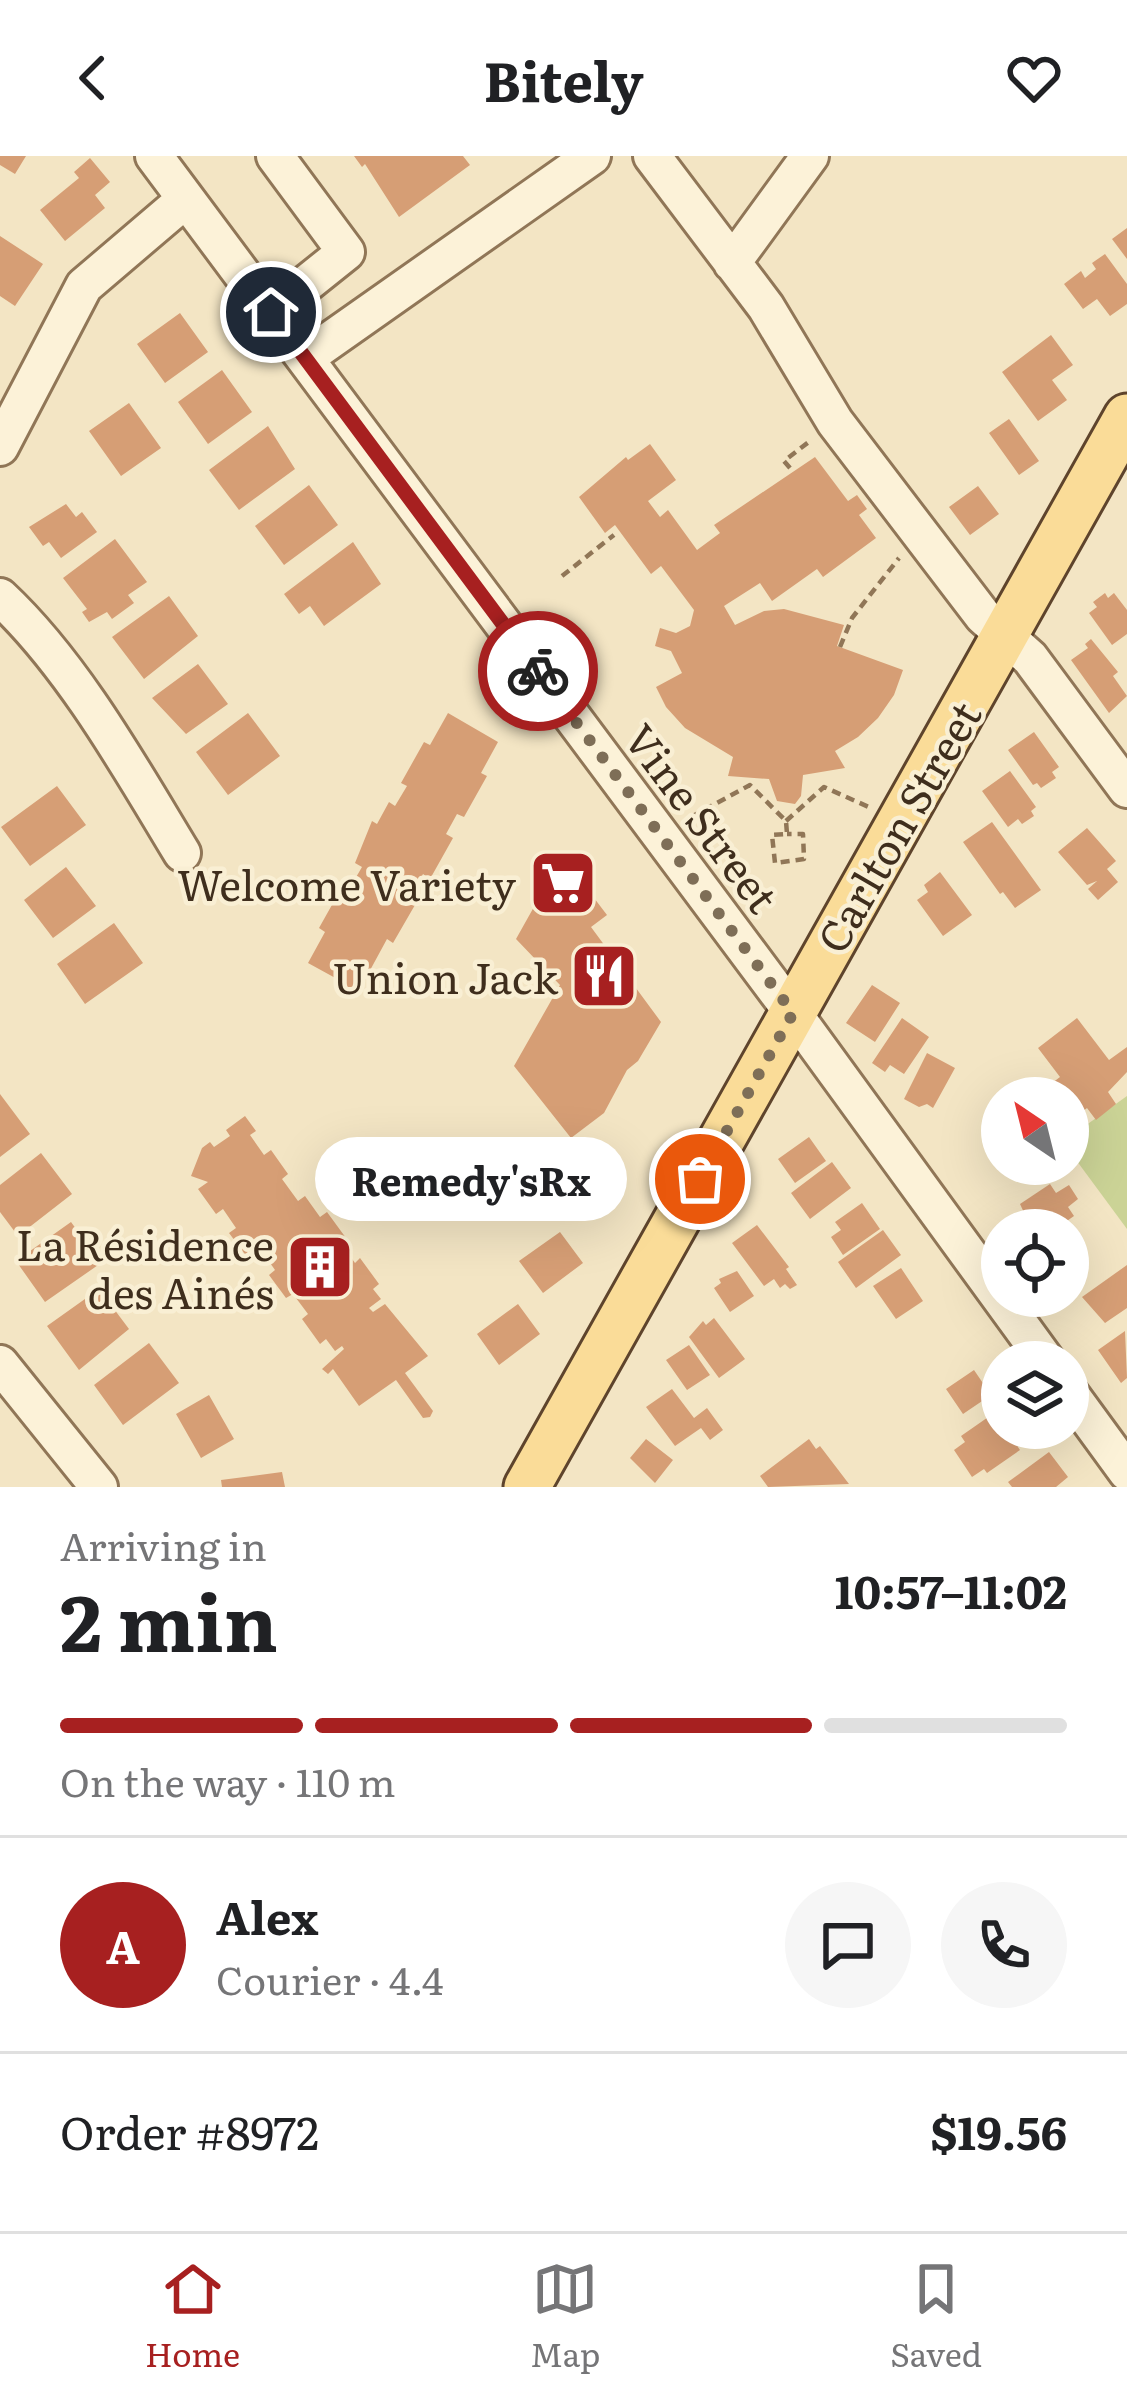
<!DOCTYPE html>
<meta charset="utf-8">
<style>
body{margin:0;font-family:Literata,serif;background:#f6f6f6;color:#202124;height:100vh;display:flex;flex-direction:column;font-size:45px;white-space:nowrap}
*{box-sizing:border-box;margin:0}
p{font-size:39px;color:#757577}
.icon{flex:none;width:66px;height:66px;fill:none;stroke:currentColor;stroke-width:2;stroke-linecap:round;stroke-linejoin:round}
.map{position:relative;height:1331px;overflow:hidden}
.sheet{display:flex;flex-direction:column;background:#fff;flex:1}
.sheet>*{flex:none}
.needle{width:78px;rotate:325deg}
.fabs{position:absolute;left:981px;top:921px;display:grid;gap:24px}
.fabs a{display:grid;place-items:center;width:108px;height:108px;border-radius:50%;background:#fff;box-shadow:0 12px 48px #0002;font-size:60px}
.pin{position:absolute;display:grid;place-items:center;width:102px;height:102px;color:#fff;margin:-51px;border:6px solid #fff;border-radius:50%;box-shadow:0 3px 12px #0007}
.courier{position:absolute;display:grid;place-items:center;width:120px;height:120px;margin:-60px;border:9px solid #a72020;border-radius:50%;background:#fff;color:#222;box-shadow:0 3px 15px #0007}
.bubble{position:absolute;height:84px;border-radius:42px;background:#fff;box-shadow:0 12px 48px #0002;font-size:39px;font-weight:700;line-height:84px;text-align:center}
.overview em{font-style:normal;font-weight:700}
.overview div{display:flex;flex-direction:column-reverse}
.overview{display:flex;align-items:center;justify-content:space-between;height:204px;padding:0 60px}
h1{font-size:78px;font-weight:700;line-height:90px}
.bar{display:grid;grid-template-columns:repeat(4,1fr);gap:18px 12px;align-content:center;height:144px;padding:0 60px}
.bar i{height:15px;border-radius:9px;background:#e0e0e0}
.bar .current{background:#a72020}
.bar p{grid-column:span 4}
.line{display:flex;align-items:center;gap:30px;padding:0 60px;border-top:3px solid #e0e0e0}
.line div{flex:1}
.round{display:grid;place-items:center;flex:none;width:126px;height:126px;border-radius:63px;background:#f6f6f6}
header{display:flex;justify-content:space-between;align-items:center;height:156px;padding:0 60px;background:#fff;font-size:54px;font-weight:700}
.dock{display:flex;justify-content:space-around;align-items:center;height:168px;border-top:3px solid #e0e0e0;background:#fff;font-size:33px;color:#757577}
.dock a{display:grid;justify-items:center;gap:6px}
.dock .current{color:#a72020}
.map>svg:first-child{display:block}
.green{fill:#cbd396}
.building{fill:#d69e75}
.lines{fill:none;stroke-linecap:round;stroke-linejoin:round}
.minor-casing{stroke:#907657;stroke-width:42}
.major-casing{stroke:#5e442c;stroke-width:51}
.path{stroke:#907657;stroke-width:4.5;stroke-dasharray:9 6;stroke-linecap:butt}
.minor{stroke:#fcf2d8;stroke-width:36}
.major{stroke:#fadc98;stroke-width:45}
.done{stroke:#7e6e57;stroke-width:12;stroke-dasharray:0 21.6}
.route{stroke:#a72020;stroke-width:15}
.labels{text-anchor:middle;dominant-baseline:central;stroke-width:9;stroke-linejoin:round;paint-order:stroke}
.street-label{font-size:42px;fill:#3f2e1d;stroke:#f9efd4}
.poi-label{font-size:42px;fill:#3f2e1d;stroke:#f9efd4;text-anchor:end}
</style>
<header><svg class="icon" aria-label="back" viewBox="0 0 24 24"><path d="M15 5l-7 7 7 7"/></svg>Bitely<svg class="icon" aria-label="heart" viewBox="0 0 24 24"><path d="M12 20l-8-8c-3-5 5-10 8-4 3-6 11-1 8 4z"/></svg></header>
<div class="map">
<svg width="1127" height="1331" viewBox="0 0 1127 1331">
<rect width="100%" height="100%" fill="#f3e5c4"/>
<!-- green -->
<path class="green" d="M1127 940V1073L1068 993V982Z"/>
<!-- building -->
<path class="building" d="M0 0H26L15 18 0 9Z
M354 0H463L470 9 399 61 365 8 362 11Z
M90 2 110 26 95 39 105 52 65 85 40 54 79 22 74 16Z
M1127 72V103L1112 83Z
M0 80 43 108 15 150 0 140Z
M1105 98 1127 128V148L1110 160 1097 143 1083 153 1064 128 1081 115 1085 122 1096 113 1092 107Z
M180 157 208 196 165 227 137 188Z
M1051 179 1073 209 1052 224 1067 244 1038 265 1002 216Z
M222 214 252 256 208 288 178 246Z
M129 247 161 292 121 320 89 275Z
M1009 263 1039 305 1019 319 989 277Z
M268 270 295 313 239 354 209 314Z
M650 288 676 324 648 345 660 361 668 354 697 394 720 377 714 369 815 301 848 345 857 339 867 353 859 359 876 382 823 421 817 413 772 445 760 427 724 450 735 469 764 455 784 453 844 469 837 490 903 514 894 539 878 562 858 581 835 595 845 612 803 619 801 640 795 648 777 645 769 623 728 620 733 601 685 572 666 551 656 531 682 517 671 495 655 490 660 472 676 477 690 470 694 454 661 410 651 418 615 369 605 377 579 341 626 301 628 304Z
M309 329 338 369 284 409 255 370Z
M978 330 999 358 970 379 949 351Z
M66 348 76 361 82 356 97 376 61 402 49 386 43 390 29 371Z
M115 383 147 426 128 439 134 447 112 463 107 456 89 466 82 456 87 453 63 422Z
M353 386 381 428 324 470 310 450 299 458 284 438Z
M1105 437 1108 442 1114 437 1127 454V478L1112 489 1089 457 1097 451 1093 446Z
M169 440 198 480 144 523 112 481Z
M1091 483 1118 516 1113 520 1127 540 1109 557 1071 504 1088 492 1085 488Z
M198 508 228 548 186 578 152 542Z
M248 557 280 600 228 639 196 596Z
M448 557 498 586 481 617 487 620 464 661 457 658 446 678 453 682 430 723 423 718 412 739 419 742 393 787 387 783 355 842 336 831 339 824 308 807 325 776 319 772 342 731 348 735 362 711 355 707 372 665 377 668 389 646 395 650 407 630 401 627 424 586 430 589Z
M1034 576 1059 611 1052 616 1056 622 1041 632 1037 627 1033 629 1008 594Z
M1010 615 1036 651 1031 655 1034 660 1022 668 1018 663 1008 671 982 635Z
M57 630 86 669 30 710 1 671Z
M992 666 1041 734 1015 752 1003 736 1000 738 963 686Z
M1087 672 1116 705 1107 713 1118 726 1098 744 1088 733 1097 725 1087 729 1058 696Z
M66 711 96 750 53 782 24 744Z
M572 713 607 759 591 771 661 866 638 905 627 914 604 957 571 982 514 910 560 829 516 783 544 733Z
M940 716 972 759 943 780 917 744 928 736 924 729Z
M114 767 143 807 85 848 57 808Z
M872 829 900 847 875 886 846 867Z
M902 862 929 881 904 918 890 909 885 916 872 907Z
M1077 862 1109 904 1127 891V916L1108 936 1116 948 1096 964 1087 952 1073 963 1068 956V942H1057L1048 930 1060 921 1038 892Z
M927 897 955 912 933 952 927 948 919 951 904 943Z
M0 938 30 978 0 1001Z
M245 960 256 975 250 979 264 999 271 994 288 1018 282 1023 298 1045 305 1040 320 1061 327 1056 346 1082 340 1086 355 1107 360 1102 379 1128 373 1133 381 1143 369 1152 373 1156 385 1148 428 1200 405 1217 433 1255 430 1261 423 1262 396 1224 359 1250 333 1213 328 1218 322 1213 344 1193 342 1190 335 1195 326 1183 320 1188 302 1163 308 1158 293 1138 286 1142 269 1119 275 1114 268 1104 262 1108 254 1096 247 1101 229 1077 236 1072 223 1053 216 1058 198 1033 208 1026 191 1020 202 992 210 986 214 991 230 980 226 974Z
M809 981 826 1005 795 1027 778 1003Z
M41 997 72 1038 18 1080 0 1056V1029Z
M832 1006 851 1032 810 1063 791 1037Z
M1050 1028 1056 1037 1069 1029 1078 1043 1068 1051 1074 1060 1054 1074H1032L1020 1048Z
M862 1047 880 1073 843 1099 831 1081 841 1074 835 1066Z
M71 1066 101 1107 45 1146 16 1105Z
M757 1069 789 1111 786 1113 797 1129 790 1133 785 1128 780 1132 774 1123 764 1130 732 1087Z
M883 1074 901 1099 856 1132 838 1106Z
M560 1076 583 1107 543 1137 519 1105Z
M1127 1109V1152L1105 1167 1082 1141Z
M901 1112 923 1145 896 1163 873 1130Z
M737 1115 754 1140 730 1156 714 1132 721 1127 719 1123Z
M99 1133 129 1173 79 1214 47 1170Z
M518 1148 540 1178 499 1209 477 1178Z
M714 1162 745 1203 719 1222 689 1181 703 1165 706 1169Z
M1125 1175 1127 1222 1121 1227 1098 1194Z
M149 1187 179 1227 123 1269 94 1229Z
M689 1189 710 1219 687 1234 666 1204Z
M974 1214 991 1239 963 1258 946 1233Z
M672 1233 694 1262 707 1252 723 1274 710 1284 701 1272 675 1290 646 1251Z
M209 1239 234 1283 201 1302 176 1258Z
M994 1257 1002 1272H1014L1017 1277 1011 1281 1020 1294 987 1317 984 1313 972 1321 954 1294 965 1286 961 1280Z
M646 1283 673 1304 655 1327 630 1302Z
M809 1283 816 1293 820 1290 849 1328 768 1331 760 1320Z
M1049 1296 1068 1321 1056 1331H1012L1008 1326Z
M282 1316 285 1331H222L221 1324Z"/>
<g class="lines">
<defs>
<path id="minor" d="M154 0 793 857 1047 1206
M652 0 766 151 835 266 983 460 1030 502 1127 633
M732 107 810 0
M271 156 346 96 275 0
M305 202 592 0
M0 291 84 130 186 43
M0 441C73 509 131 613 182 697
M0 1208 99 1331
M1068 1235 1127 1316"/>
<path id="major" d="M527 1331 1127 261"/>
</defs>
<!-- minor casing -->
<use href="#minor" class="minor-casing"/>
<!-- major casing -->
<use href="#major" class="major-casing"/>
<!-- path -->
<path class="path" d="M790 312 784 305 810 285
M562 420 614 379
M840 491 852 462 899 402
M691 661 750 629 786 665 787 678 772 679 775 707 804 703 803 678H787
M786 665 824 631 871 652"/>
<!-- minor -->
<use href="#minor" class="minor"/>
<!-- major -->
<use href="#major" class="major"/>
</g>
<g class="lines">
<!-- done -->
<path class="done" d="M538 515 793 857 700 1023"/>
<!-- route -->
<path class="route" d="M271 156 538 515"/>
</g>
<!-- icons -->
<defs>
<symbol id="supermarket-square" viewBox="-11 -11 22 22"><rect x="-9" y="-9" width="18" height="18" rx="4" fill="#a72020" stroke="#f9efd4"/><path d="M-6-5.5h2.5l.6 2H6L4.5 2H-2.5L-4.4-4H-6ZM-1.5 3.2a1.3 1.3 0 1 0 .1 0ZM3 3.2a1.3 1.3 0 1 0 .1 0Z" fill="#fff"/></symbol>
<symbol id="restaurant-square" viewBox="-11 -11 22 22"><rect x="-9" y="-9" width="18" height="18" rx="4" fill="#a72020" stroke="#f9efd4"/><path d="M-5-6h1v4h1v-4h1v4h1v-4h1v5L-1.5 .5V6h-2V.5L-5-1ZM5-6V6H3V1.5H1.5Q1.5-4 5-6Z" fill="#fff"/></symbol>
<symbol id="building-square" viewBox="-11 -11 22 22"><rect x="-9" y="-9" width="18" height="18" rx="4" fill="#a72020" stroke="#f9efd4"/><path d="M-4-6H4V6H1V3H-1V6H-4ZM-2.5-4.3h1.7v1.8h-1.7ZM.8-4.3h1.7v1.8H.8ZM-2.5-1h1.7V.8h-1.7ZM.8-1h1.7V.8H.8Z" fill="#fff"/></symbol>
</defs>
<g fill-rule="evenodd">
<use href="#supermarket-square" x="525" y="689" width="76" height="76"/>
<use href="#restaurant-square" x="566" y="782" width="76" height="76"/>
<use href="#building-square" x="282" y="1073" width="76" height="76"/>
</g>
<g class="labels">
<!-- street labels -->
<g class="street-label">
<text transform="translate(703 661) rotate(53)">Vine Street</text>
<text transform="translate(897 670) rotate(-60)">Carlton Street</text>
</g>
<!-- poi labels -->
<g class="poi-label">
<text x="516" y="727">Welcome Variety</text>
<text x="558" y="820">Union Jack</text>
<text x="274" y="1087">La Résidence<tspan x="274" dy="48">des Ainés</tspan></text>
</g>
</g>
</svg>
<div class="fabs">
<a><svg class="needle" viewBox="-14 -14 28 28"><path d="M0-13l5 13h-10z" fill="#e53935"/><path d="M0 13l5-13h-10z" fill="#757577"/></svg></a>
<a><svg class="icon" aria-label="locate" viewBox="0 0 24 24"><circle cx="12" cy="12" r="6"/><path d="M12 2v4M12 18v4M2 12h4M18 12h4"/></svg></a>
<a><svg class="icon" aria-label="layers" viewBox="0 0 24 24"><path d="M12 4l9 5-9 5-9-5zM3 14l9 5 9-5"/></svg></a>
</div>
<div class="pin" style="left:700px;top:1023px;background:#ea580c"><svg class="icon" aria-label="bag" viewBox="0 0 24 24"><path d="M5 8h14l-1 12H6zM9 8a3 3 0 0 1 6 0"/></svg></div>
<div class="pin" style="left:271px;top:156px;background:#1f2937"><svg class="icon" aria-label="home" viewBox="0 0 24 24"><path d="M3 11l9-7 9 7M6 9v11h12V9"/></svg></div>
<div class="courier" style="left:538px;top:515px"><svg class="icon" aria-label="bike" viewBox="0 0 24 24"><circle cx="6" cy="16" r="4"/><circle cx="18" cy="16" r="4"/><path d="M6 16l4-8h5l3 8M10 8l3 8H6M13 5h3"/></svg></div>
<div class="bubble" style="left:315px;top:981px;width:312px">Remedy'sRx</div>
</div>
<section class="sheet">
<div class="overview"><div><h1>2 min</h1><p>Arriving in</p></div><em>10:57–11:02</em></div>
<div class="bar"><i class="current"></i><i class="current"></i><i class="current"></i><i></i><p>On the way · 110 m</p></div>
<div class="line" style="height:216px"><b class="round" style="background:#a72020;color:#fff">A</b><div><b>Alex</b><p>Courier · 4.4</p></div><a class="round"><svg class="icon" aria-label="chat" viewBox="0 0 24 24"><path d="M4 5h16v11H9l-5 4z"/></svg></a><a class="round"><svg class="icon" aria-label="phone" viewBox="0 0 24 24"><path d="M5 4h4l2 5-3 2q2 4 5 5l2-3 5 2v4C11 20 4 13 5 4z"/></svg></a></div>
<div class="line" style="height:156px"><div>Order #8972</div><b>$19.56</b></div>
</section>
<nav class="dock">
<a class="current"><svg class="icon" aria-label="home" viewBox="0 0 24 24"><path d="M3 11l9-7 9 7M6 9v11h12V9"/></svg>Home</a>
<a><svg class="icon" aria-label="map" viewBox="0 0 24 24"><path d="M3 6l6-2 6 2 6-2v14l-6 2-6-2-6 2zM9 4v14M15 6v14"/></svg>Map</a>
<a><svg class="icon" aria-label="saved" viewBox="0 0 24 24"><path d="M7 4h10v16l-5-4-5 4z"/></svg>Saved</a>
</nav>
